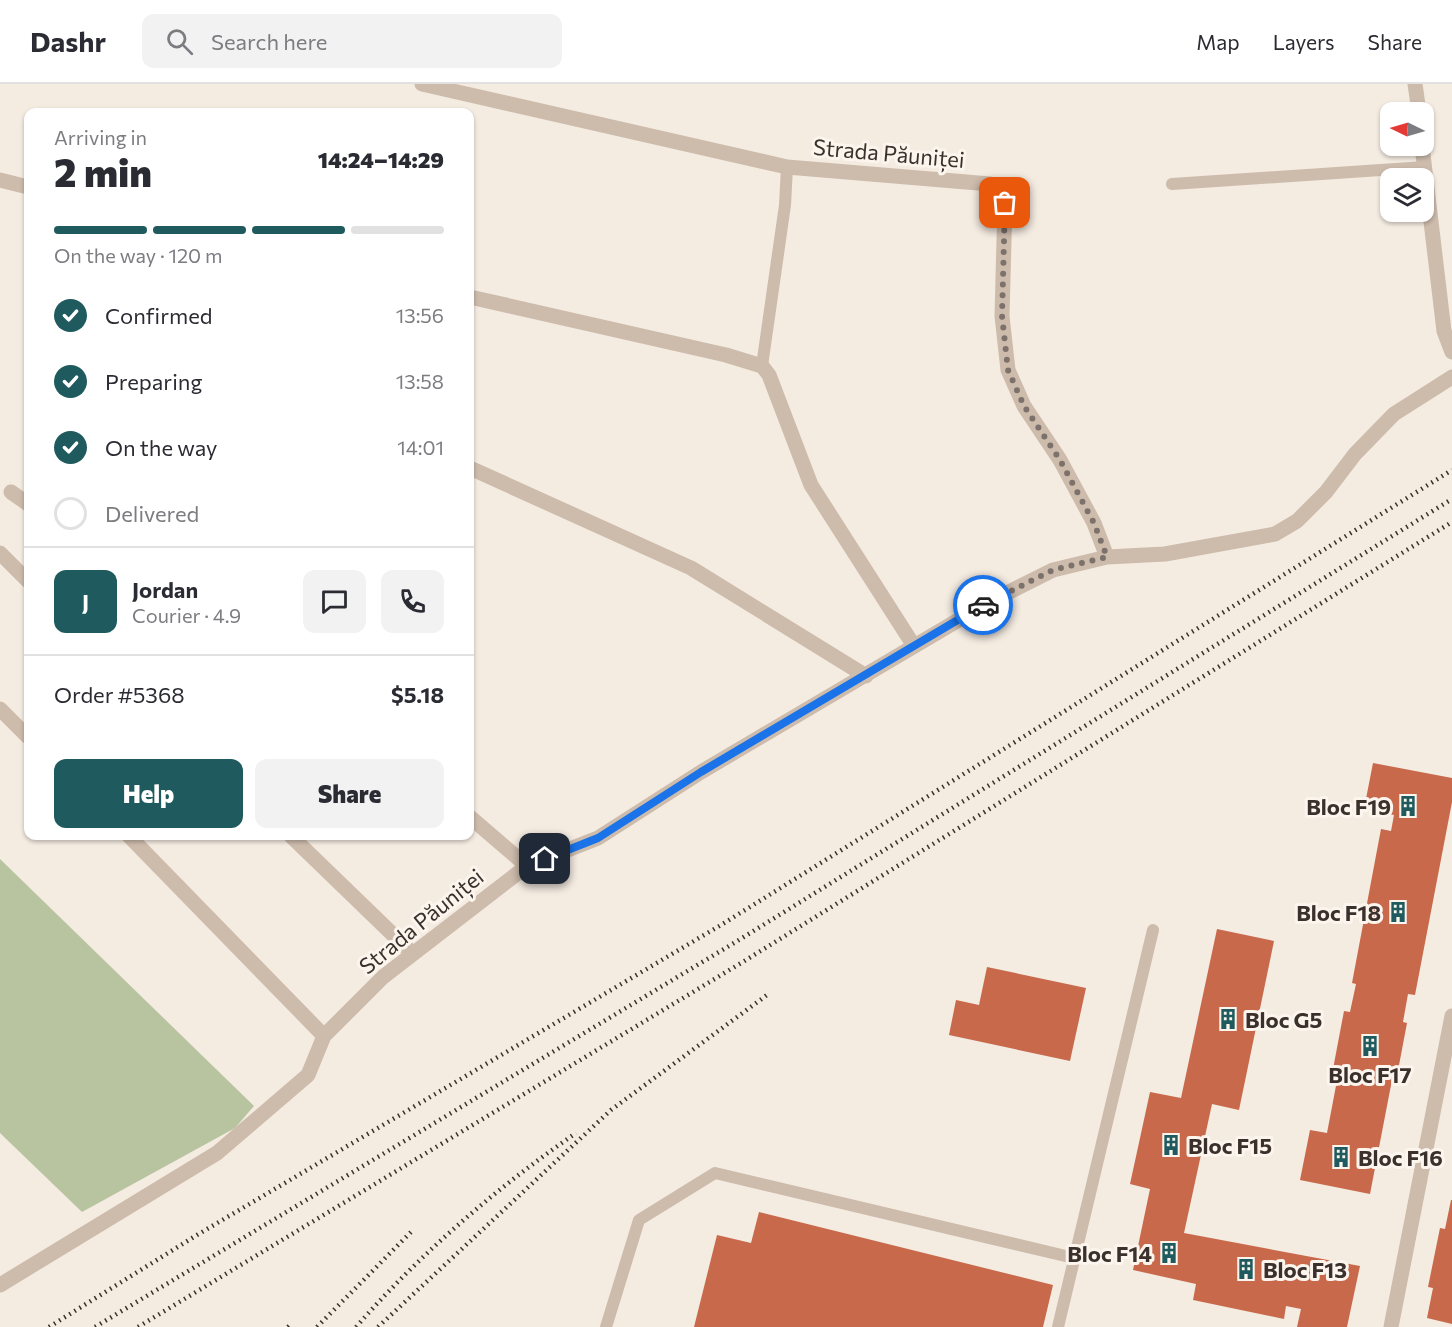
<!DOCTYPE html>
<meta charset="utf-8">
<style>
body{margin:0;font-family:Commissioner,sans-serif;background:#f2f2f3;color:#2b2b33;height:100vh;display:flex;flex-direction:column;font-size:22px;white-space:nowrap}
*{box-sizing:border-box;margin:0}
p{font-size:20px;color:#7c7c81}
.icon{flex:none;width:33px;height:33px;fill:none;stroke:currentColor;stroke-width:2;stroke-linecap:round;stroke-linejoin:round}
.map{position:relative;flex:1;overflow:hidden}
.panel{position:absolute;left:24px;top:24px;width:450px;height:732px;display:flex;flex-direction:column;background:#fff;border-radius:12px;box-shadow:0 2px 4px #0004}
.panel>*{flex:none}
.needle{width:39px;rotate:275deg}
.buttons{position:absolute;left:1380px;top:18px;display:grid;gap:12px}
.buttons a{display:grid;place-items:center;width:54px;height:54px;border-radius:12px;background:#fff;box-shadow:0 2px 4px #0004;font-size:30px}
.pin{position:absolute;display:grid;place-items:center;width:51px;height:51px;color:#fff;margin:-26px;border-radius:12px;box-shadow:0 3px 9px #0006}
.courier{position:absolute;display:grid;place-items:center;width:60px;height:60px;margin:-30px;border:4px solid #1a73e8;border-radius:50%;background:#fff;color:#222;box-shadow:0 2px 8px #0007}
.headline em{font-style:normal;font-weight:800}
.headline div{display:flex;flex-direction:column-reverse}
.headline{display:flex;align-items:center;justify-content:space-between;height:102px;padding:0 30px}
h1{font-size:39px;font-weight:800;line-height:45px}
.bar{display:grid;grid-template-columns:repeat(4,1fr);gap:9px 6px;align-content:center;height:72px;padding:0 30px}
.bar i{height:8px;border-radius:4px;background:#e1e1e2}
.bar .on{background:#1f5a5e}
.bar p{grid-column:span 4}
.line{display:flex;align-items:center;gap:15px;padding:0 30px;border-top:2px solid #e1e1e2}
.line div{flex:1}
.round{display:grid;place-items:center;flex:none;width:63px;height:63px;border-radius:12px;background:#f2f2f3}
ol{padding:0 30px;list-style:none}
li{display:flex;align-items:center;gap:18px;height:66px}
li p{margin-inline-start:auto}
li .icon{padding:6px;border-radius:50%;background:#1f5a5e;color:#fff;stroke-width:4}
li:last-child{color:#7c7c81}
li i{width:33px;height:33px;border:3px solid #e1e1e2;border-radius:50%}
.button{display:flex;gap:12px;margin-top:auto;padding:12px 30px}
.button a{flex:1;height:69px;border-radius:12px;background:#1f5a5e;color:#fff;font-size:24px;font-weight:800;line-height:69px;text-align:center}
.button a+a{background:#f2f2f3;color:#2b2b33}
header{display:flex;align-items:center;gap:36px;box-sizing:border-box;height:84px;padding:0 30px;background:#fff;border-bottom:2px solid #e1e1e2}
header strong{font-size:28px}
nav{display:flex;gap:33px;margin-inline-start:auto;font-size:21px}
.search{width:420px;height:54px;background:#f2f2f3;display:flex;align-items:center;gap:15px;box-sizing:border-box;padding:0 21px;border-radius:12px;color:#7c7c81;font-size:22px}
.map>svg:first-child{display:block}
.green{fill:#b8c4a0}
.building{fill:#c8694b}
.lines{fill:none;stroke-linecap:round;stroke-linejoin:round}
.service{stroke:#cdbbac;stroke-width:12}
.minor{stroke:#cdbbac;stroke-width:15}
.rail{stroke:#3b302b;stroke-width:4.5;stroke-dasharray:1.5 4.5;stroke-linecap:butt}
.done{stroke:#7c716b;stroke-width:6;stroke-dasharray:0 10.8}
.route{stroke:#1a73e8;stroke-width:8}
.labels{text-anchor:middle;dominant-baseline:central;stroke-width:6;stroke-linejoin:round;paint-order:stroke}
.street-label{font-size:22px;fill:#3b302b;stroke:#fbf5ee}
.poi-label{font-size:22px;font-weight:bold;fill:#3b302b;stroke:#fbf5ee;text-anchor:start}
</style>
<header>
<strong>Dashr</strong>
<div class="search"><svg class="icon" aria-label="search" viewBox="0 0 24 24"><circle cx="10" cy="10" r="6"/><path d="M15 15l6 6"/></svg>Search here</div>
<nav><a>Map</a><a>Layers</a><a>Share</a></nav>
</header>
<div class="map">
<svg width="1452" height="1243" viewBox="0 0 1452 1243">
<rect width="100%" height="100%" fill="#f4ebe1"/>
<!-- green -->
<path class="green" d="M0 775 254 1022 235 1044 82 1128 0 1049Z"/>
<!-- building -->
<path class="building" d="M1373 679 1452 694V718L1415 911 1408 910 1403 938 1407 939 1396 997 1392 996 1370 1110 1300 1096 1310 1046 1327 1049 1339 986 1333 985 1344 927 1350 928 1356 900 1352 899 1381 745 1391 747 1394 731 1364 725Z
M1217 845 1274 857 1239 1026 1212 1020 1184 1149 1360 1182 1347 1243H1297L1301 1225 1286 1222 1284 1235 1193 1216 1196 1200 1133 1186 1150 1105 1130 1100 1150 1008 1181 1014Z
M987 883 1086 904 1070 977 949 951 956 916 979 921Z
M1451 1116H1452V1240L1427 1234 1433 1204 1428 1203 1440 1144 1445 1145Z
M759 1128 1053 1201 1043 1243H694L717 1151 751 1159Z"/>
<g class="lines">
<!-- service -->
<path class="service" d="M1172 100 1425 83
M762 282 785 121 787 83
M606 1243 639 1136 715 1089 1074 1174
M1058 1243 1153 846"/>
<!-- minor -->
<path class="minor" d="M422 0 787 83 990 100 1001 105 1005 119 1002 232 1008 286 1024 322 1060 376 1094 439 1107 473
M1415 0 1419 28
M1422 62 1444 247 1452 268
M0 96 28 103
M470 213 726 271 762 282 769 291 811 401 914 562
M470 384 691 484 866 592
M11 408 28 420
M0 469 28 497
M0 625 28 653
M470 733 527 782
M129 752 324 952
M291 752 412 869
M0 1201 217 1069 308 991 324 952 383 893 527 782 598 754 701 688 989 518 1053 486 1107 473 1165 470 1275 450 1297 437 1326 408 1355 370 1394 330 1452 293
M1391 1243 1452 932"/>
<!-- rail -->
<path class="rail" d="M49 1243 197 1151 721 841 1452 386
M95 1243 734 859 1452 415
M138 1243 746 876 1452 438
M288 1243 290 1241
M317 1243 413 1146
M356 1243C421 1169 495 1105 576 1049
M378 1243 611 1026 767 911"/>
</g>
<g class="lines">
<!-- done -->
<path class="done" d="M983 521 1053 486 1107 473 1094 439 1060 376 1024 322 1008 286 1002 232 1005 119"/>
<!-- route -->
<path class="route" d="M545 775 598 754 701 688 983 521"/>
</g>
<!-- icons -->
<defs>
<symbol id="building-bare" viewBox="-9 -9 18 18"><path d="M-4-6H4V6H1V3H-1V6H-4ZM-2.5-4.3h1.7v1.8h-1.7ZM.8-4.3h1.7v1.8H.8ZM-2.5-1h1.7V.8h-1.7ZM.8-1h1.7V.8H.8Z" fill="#1f5a5e" stroke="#fbf5ee" stroke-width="2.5" paint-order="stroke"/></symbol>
</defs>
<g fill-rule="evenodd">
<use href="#building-bare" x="1393" y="707" width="30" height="30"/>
<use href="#building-bare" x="1383" y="813" width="30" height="30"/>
<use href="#building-bare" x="1213" y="920" width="30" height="30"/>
<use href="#building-bare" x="1355" y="947" width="30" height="30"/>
<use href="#building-bare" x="1156" y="1046" width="30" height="30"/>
<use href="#building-bare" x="1326" y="1058" width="30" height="30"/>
<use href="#building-bare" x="1154" y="1154" width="30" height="30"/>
<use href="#building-bare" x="1231" y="1170" width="30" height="30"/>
</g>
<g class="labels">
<!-- street labels -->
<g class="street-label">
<text transform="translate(889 69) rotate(5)">Strada Păuniței</text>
<text transform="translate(421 837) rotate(-39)">Strada Păuniței</text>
</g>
<!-- poi labels -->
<g class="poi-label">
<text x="1391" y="722" text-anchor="end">Bloc F19</text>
<text x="1381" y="828" text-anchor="end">Bloc F18</text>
<text x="1245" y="935">Bloc G5</text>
<text x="1370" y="990" text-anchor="middle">Bloc F17</text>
<text x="1188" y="1061">Bloc F15</text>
<text x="1358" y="1073">Bloc F16</text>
<text x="1152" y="1169" text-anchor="end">Bloc F14</text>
<text x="1263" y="1185">Bloc F13</text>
</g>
</g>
</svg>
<div class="buttons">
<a><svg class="needle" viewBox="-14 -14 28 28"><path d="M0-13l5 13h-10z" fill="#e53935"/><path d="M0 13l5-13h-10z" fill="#7c7c81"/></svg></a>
<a><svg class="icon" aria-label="layers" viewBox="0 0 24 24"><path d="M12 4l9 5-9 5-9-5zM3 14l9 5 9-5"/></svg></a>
</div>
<div class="pin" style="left:1005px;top:119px;background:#ea580c"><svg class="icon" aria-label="bag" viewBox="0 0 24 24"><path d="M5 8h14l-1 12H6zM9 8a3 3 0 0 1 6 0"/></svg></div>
<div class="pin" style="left:545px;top:775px;background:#1f2937"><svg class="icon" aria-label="home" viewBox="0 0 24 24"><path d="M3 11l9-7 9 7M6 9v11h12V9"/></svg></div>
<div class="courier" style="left:983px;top:521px"><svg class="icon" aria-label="car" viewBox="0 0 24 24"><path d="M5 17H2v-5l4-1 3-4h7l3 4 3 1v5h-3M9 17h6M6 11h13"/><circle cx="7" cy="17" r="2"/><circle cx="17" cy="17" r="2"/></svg></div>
<section class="panel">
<div class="headline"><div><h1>2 min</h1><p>Arriving in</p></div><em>14:24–14:29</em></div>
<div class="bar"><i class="on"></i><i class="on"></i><i class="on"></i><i></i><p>On the way · 120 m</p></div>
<ol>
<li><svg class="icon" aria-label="check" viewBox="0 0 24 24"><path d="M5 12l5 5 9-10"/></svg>Confirmed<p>13:56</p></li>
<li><svg class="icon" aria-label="check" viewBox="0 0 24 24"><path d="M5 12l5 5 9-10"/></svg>Preparing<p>13:58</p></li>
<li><svg class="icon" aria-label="check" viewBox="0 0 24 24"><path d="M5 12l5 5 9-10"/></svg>On the way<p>14:01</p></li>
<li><i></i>Delivered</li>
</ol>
<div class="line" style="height:108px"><b class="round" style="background:#1f5a5e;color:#fff">J</b><div><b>Jordan</b><p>Courier · 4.9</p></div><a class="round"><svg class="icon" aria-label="chat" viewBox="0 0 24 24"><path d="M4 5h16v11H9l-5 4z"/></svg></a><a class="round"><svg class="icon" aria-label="phone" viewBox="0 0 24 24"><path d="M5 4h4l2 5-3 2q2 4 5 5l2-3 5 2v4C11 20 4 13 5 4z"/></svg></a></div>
<div class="line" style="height:78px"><div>Order #5368</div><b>$5.18</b></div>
<div class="button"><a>Help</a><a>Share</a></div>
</section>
</div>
